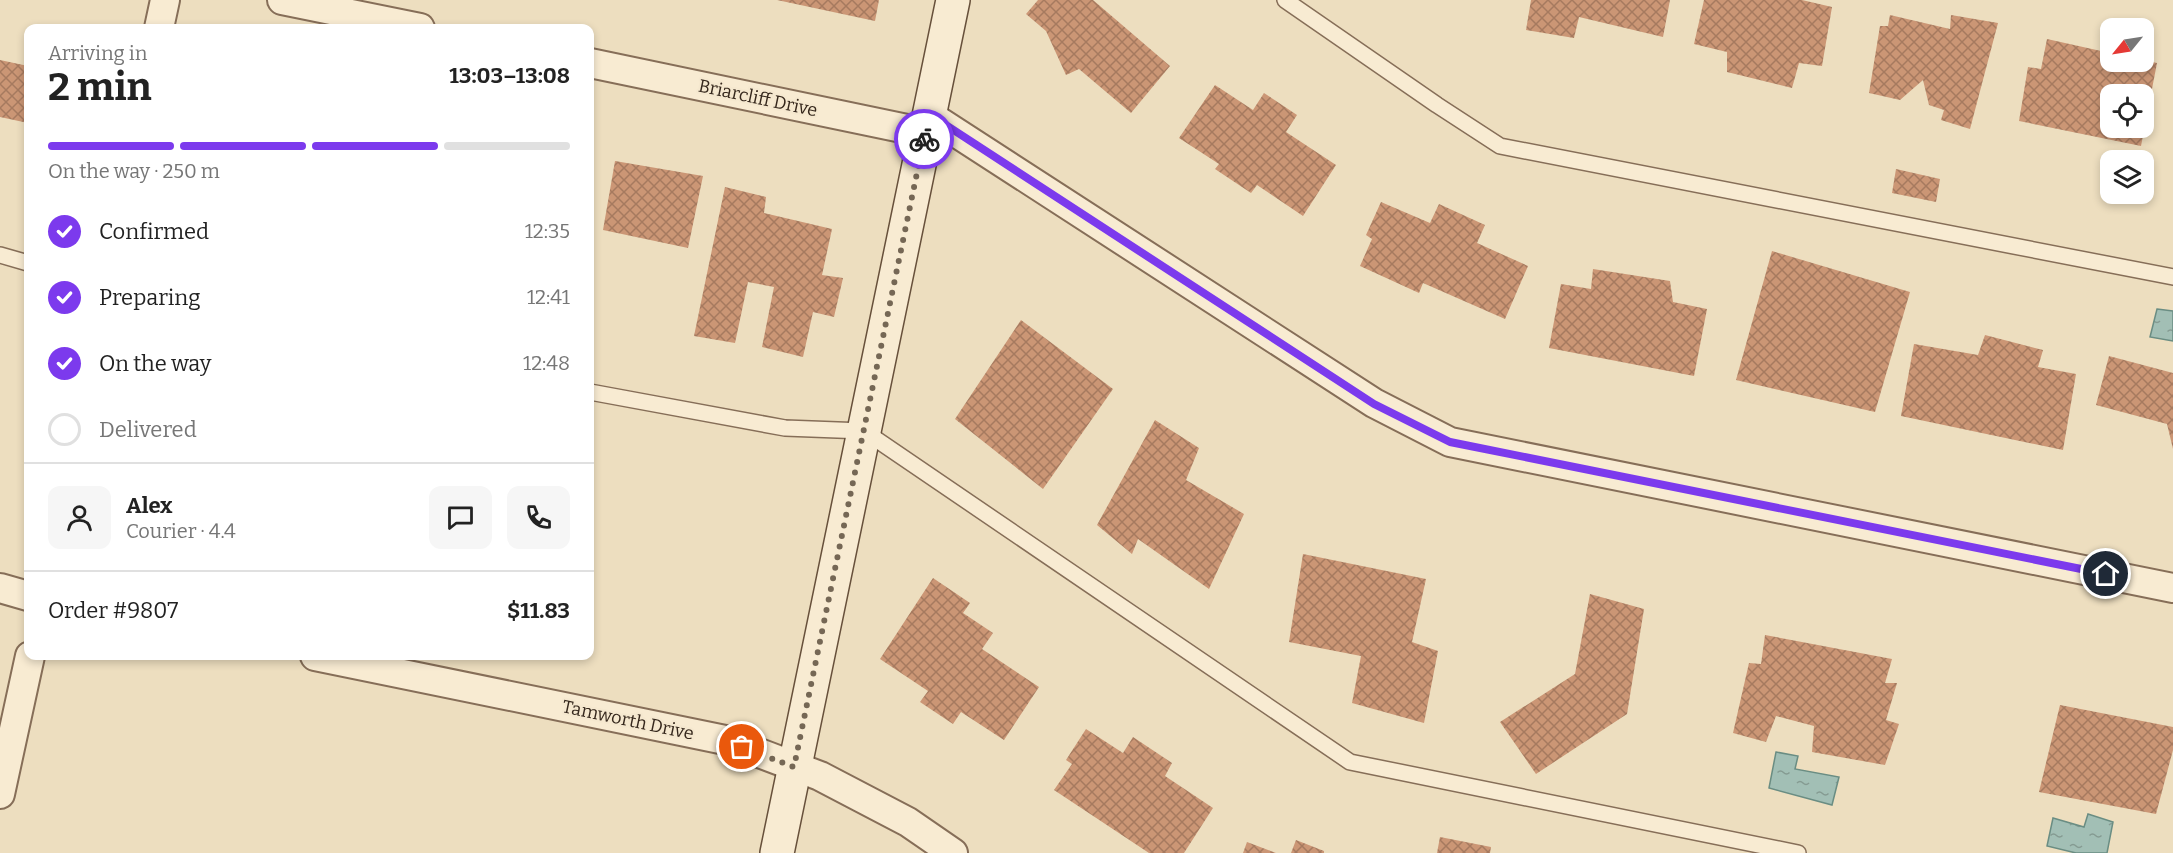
<!DOCTYPE html>
<meta charset="utf-8">
<style>
body{margin:0;font-family:Bitter,serif;background:#f6f6f6;color:#222;height:100vh;display:flex;flex-direction:column;font-size:22px;white-space:nowrap}
*{box-sizing:border-box;margin:0}
p{font-size:20px;color:#767676}
.icon{flex:none;width:33px;height:33px;fill:none;stroke:currentColor;stroke-width:2;stroke-linecap:round;stroke-linejoin:round}
.map{position:relative;flex:1;overflow:hidden}
.side{position:absolute;left:24px;top:24px;width:570px;height:636px;display:flex;flex-direction:column;background:#fff;border-radius:12px;box-shadow:0 3px 9px #0003}
.side>*{flex:none}
.needle{width:39px;rotate:240deg}
.fabs{position:absolute;left:2100px;top:18px;display:grid;gap:12px}
.fabs a{display:grid;place-items:center;width:54px;height:54px;border-radius:12px;background:#fff;box-shadow:0 3px 9px #0003;font-size:30px}
.pin{position:absolute;display:grid;place-items:center;width:51px;height:51px;color:#fff;margin:-26px;border:3px solid #fff;border-radius:50%;box-shadow:0 2px 6px #0007}
.courier{position:absolute;display:grid;place-items:center;width:60px;height:60px;margin:-30px;border:4px solid #7c3aed;border-radius:50%;background:#fff;color:#222;box-shadow:0 2px 8px #0007}
.summary em{font-style:normal;font-weight:700}
.summary div{display:flex;flex-direction:column-reverse}
.summary{display:flex;align-items:center;justify-content:space-between;height:102px;padding:0 24px}
h1{font-size:39px;font-weight:700;line-height:45px}
.bar{display:grid;grid-template-columns:repeat(4,1fr);gap:9px 6px;align-content:center;height:72px;padding:0 24px}
.bar i{height:8px;border-radius:4px;background:#e0e0e0}
.bar .selected{background:#7c3aed}
.bar p{grid-column:span 4}
.line{display:flex;align-items:center;gap:15px;padding:0 24px;border-top:2px solid #e0e0e0}
.line div{flex:1}
.round{display:grid;place-items:center;flex:none;width:63px;height:63px;border-radius:12px;background:#f6f6f6}
ol{padding:0 24px;list-style:none}
li{display:flex;align-items:center;gap:18px;height:66px}
li p{margin-inline-start:auto}
li .icon{padding:6px;border-radius:50%;background:#7c3aed;color:#fff;stroke-width:4}
li:last-child{color:#767676}
li i{width:33px;height:33px;border:3px solid #e0e0e0;border-radius:50%}
.map>svg:first-child{display:block}
.water{fill:url(#water-ripples);stroke:#6a8d83;stroke-width:1.5}
.building{fill:url(#building-cross-hatch);fill-rule:evenodd}
.lines{fill:none;stroke-linecap:round;stroke-linejoin:round}
.service-casing{stroke:#866e58;stroke-width:18}
.minor-casing{stroke:#866e58;stroke-width:32}
.secondary-casing{stroke:#67503b;stroke-width:36}
.service{stroke:#f8ebd2;stroke-width:15}
.minor{stroke:#f8ebd2;stroke-width:28}
.secondary{stroke:#f8ebd2;stroke-width:33}
.done{stroke:#756755;stroke-width:6;stroke-dasharray:0 10.8}
.route{stroke:#7c3aed;stroke-width:8}
.labels{text-anchor:middle;dominant-baseline:central;stroke-width:4.5;stroke-linejoin:round;paint-order:stroke}
.street-label{font-size:18px;fill:#35271c;stroke:#f5e8cf}
</style>
<div class="map">
<svg width="2173" height="853" viewBox="0 0 2173 853">
<defs>
<pattern id="water-ripples" width="26" height="14" patternUnits="userSpaceOnUse" patternTransform="scale(1.5)"><rect width="26" height="14" fill="#a2bfb5"/><path d="M2 4q2-2 4 0t4 0M15 11q2-2 4 0t4 0" fill="none" stroke="#859b92"/></pattern>
<pattern id="building-cross-hatch" width="8" height="8" patternUnits="userSpaceOnUse" patternTransform="scale(1.5)"><rect width="8" height="8" fill="#cb9675"/><path d="M0 0l8 8M0 8l8-8" fill="none" stroke="#a67a5f"/></pattern>
</defs>
<rect width="100%" height="100%" fill="#eddebf"/>
<!-- water -->
<path class="water" d="M2157 309 2173 311V341L2150 337Z
M1776 752 1798 756 1795 769 1839 777 1832 805 1769 788Z
M2088 814 2113 822 2107 853H2076L2047 846 2053 818 2084 827Z"/>
<!-- building -->
<path class="building" d="M777 0H879L875 21Z
M1038 0H1093L1170 66 1131 113 1079 69 1066 75 1046 31 1026 14Z
M1531 0H1670L1663 37 1579 17 1574 38 1526 30Z
M1704 0H1802L1832 7 1822 66 1799 63 1792 88 1727 72V52L1694 44Z
M1890 15 1950 29 1951 15 1998 23 1970 129 1941 120 1944 110 1929 105 1923 80 1900 100 1869 93 1880 26H1888Z
M2047 39 2110 53V62H2144V60L2157 63 2141 146 2019 121 2028 67 2041 69ZM2110 94H2144V128H2110Z
M0 60 28 66V123L0 117Z
M1215 85 1253 110 1264 93 1297 115 1286 132 1336 165 1303 216 1257 185 1251 193 1215 169 1219 164 1179 138Z
M615 161 703 176 688 248 603 230Z
M1896 169 1940 179 1936 202 1892 193Z
M725 187 766 197 764 213 832 229 822 275 843 278 834 317 813 312 803 357 762 347 774 287 748 282 735 343 694 336Z
M1381 202 1430 223 1439 204 1485 225 1477 243 1528 266 1505 319 1423 283 1419 293 1360 266 1372 239 1366 235Z
M1772 251 1910 292 1875 412 1736 380Z
M1593 269 1670 281 1673 302 1707 309 1694 376 1549 348 1561 284 1591 289Z
M1021 320 1113 389 1043 489 955 419Z
M1985 335 2043 350 2038 367 2076 374 2063 450 1901 416 1914 344 1978 355Z
M2109 356 2173 373V449L2167 424 2096 405Z
M1155 420 1199 448 1186 480 1244 514 1209 589 1138 539 1132 554 1097 525Z
M1303 554 1426 579 1412 642 1438 651 1424 723 1352 703 1361 656 1289 642Z
M933 578 970 603 963 613 993 633 982 649 1039 687 1004 740 961 712 953 724 920 702 928 691 880 659Z
M1590 594 1644 609 1627 714 1536 774 1500 722 1575 674Z
M1765 635 1892 659 1885 683H1897L1886 720 1899 724 1885 765 1812 752 1814 726 1776 716 1766 742 1733 733 1749 663 1761 664Z
M2060 705 2173 727V750L2156 814 2039 792Z
M1086 729 1123 753 1133 737 1172 763 1165 776 1213 808 1184 853H1149L1054 790 1072 764 1066 760Z
M1440 837 1491 847 1490 853H1437Z
M1296 840 1324 851V853H1291Z
M1247 842 1276 853H1243Z"/>
<g class="lines">
<defs>
<path id="service" d="M1285 0 1437 105 1500 146 2173 277
M0 255 28 263
M590 392 785 428 864 431 1350 762 1798 853"/>
<path id="minor" d="M282 0 420 28
M159 28 165 0
M590 63 926 133
M929 115 1374 403 1450 442 2173 588
M0 588 28 596
M315 656 725 740 820 776 908 822 953 853
M0 794 30 656"/>
<path id="secondary" d="M777 853 953 0"/>
</defs>
<!-- service casing -->
<use href="#service" class="service-casing"/>
<!-- minor casing -->
<use href="#minor" class="minor-casing"/>
<!-- secondary casing -->
<use href="#secondary" class="secondary-casing"/>
<!-- service -->
<use href="#service" class="service"/>
<!-- minor -->
<use href="#minor" class="minor"/>
<!-- secondary -->
<use href="#secondary" class="secondary"/>
</g>
<g class="lines">
<!-- done -->
<path class="done" d="M742 747 794 767 924 139"/>
<!-- route -->
<path class="route" d="M924 139 929 114 1374 404 1450 442 2106 574"/>
</g>
<g class="labels">
<!-- street labels -->
<g class="street-label">
<text transform="translate(758 98) rotate(12)">Briarcliff Drive</text>
<text transform="translate(628 720) rotate(12)">Tamworth Drive</text>
</g>
</g>
</svg>
<div class="fabs">
<a><svg class="needle" viewBox="-14 -14 28 28"><path d="M0-13l5 13h-10z" fill="#e53935"/><path d="M0 13l5-13h-10z" fill="#767676"/></svg></a>
<a><svg class="icon" aria-label="locate" viewBox="0 0 24 24"><circle cx="12" cy="12" r="6"/><path d="M12 2v4M12 18v4M2 12h4M18 12h4"/></svg></a>
<a><svg class="icon" aria-label="layers" viewBox="0 0 24 24"><path d="M12 4l9 5-9 5-9-5zM3 14l9 5 9-5"/></svg></a>
</div>
<div class="pin" style="left:742px;top:747px;background:#ea580c"><svg class="icon" aria-label="bag" viewBox="0 0 24 24"><path d="M5 8h14l-1 12H6zM9 8a3 3 0 0 1 6 0"/></svg></div>
<div class="pin" style="left:2106px;top:574px;background:#1f2937"><svg class="icon" aria-label="home" viewBox="0 0 24 24"><path d="M3 11l9-7 9 7M6 9v11h12V9"/></svg></div>
<div class="courier" style="left:924px;top:139px"><svg class="icon" aria-label="bike" viewBox="0 0 24 24"><circle cx="6" cy="16" r="4"/><circle cx="18" cy="16" r="4"/><path d="M6 16l4-8h5l3 8M10 8l3 8H6M13 5h3"/></svg></div>
<section class="side">
<div class="summary"><div><h1>2 min</h1><p>Arriving in</p></div><em>13:03–13:08</em></div>
<div class="bar"><i class="selected"></i><i class="selected"></i><i class="selected"></i><i></i><p>On the way · 250 m</p></div>
<ol>
<li><svg class="icon" aria-label="check" viewBox="0 0 24 24"><path d="M5 12l5 5 9-10"/></svg>Confirmed<p>12:35</p></li>
<li><svg class="icon" aria-label="check" viewBox="0 0 24 24"><path d="M5 12l5 5 9-10"/></svg>Preparing<p>12:41</p></li>
<li><svg class="icon" aria-label="check" viewBox="0 0 24 24"><path d="M5 12l5 5 9-10"/></svg>On the way<p>12:48</p></li>
<li><i></i>Delivered</li>
</ol>
<div class="line" style="height:108px"><a class="round"><svg class="icon" aria-label="person" viewBox="0 0 24 24"><circle cx="12" cy="8" r="4"/><path d="M4 21q1-7 8-7t8 7"/></svg></a><div><b>Alex</b><p>Courier · 4.4</p></div><a class="round"><svg class="icon" aria-label="chat" viewBox="0 0 24 24"><path d="M4 5h16v11H9l-5 4z"/></svg></a><a class="round"><svg class="icon" aria-label="phone" viewBox="0 0 24 24"><path d="M5 4h4l2 5-3 2q2 4 5 5l2-3 5 2v4C11 20 4 13 5 4z"/></svg></a></div>
<div class="line" style="height:78px"><div>Order #9807</div><b>$11.83</b></div>
</section>
</div>
